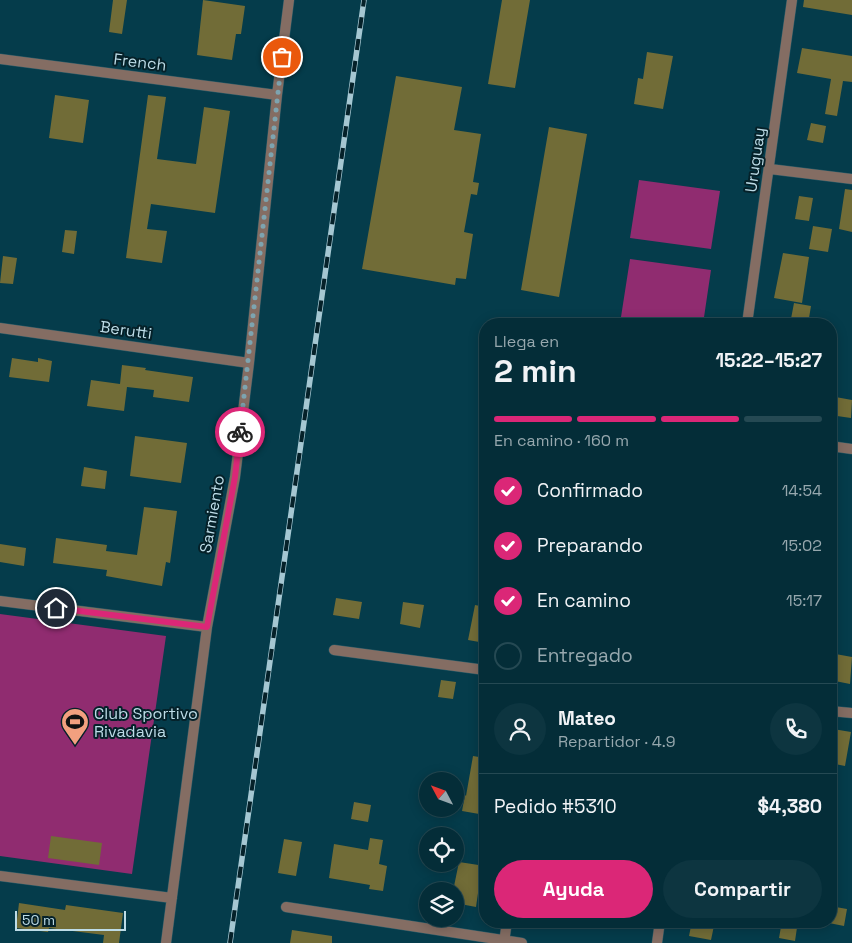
<!DOCTYPE html>
<html lang="es">
<meta charset="utf-8">
<style>
body{margin:0;font-family:"Space Grotesk",sans-serif;background:#0d3540;color:#f1f3f6;height:100vh;display:flex;flex-direction:column;font-size:19px;white-space:nowrap}
*{box-sizing:border-box;margin:0}
p{font-size:16px;color:#97a8ae}
.icon{flex:none;width:28px;height:28px;fill:none;stroke:currentColor;stroke-width:2;stroke-linecap:round;stroke-linejoin:round}
.map{position:relative;flex:1;overflow:hidden}
.sheet{position:absolute;left:479px;top:318px;width:358px;height:610px;display:flex;flex-direction:column;background:#042d38;border-radius:20px;box-shadow:0 2px 12px #0003,0 0 0 1px #254953}
.sheet>*{flex:none}
.needle{width:32px;rotate:311deg}
.fabs{position:absolute;left:419px;top:772px;display:grid;gap:10px}
.fabs a{display:grid;place-items:center;width:45px;height:45px;border-radius:50%;background:#042d38;box-shadow:0 2px 12px #0003,0 0 0 1px #254953;font-size:25px}
.scale{position:absolute;left:15px;bottom:12px;width:111px;box-sizing:border-box;padding-left:5px;border:2px solid #bddce7;border-top:0;font-size:14px;line-height:18px;white-space:nowrap;color:#bddce7;-webkit-text-stroke:4px #052129;paint-order:stroke}
.pin{position:absolute;display:grid;place-items:center;width:42px;height:42px;color:#fff;margin:-21px;border:2px solid #fff;border-radius:50%;box-shadow:0 1px 5px #0007}
.courier{position:absolute;display:grid;place-items:center;width:50px;height:50px;margin:-25px;border:4px solid #db2777;border-radius:50%;background:#fff;color:#222;box-shadow:0 1px 6px #0007}
.headline em{font-style:normal;font-weight:700}
.headline div{display:flex;flex-direction:column-reverse}
.headline{display:flex;align-items:center;justify-content:space-between;height:85px;padding:0 15px}
h1{font-size:32px;font-weight:700;line-height:38px}
.bar{display:grid;grid-template-columns:repeat(4,1fr);gap:8px 5px;align-content:center;height:60px;padding:0 15px}
.bar i{height:6px;border-radius:4px;background:#254953}
.bar .selected{background:#db2777}
.bar p{grid-column:span 4}
.line{display:flex;align-items:center;gap:12px;padding:0 15px;border-top:1px solid #254953}
.line div{flex:1}
.round{display:grid;place-items:center;flex:none;width:52px;height:52px;border-radius:26px;background:#0d3540}
ol{padding:0 15px;list-style:none}
li{display:flex;align-items:center;gap:15px;height:55px}
li p{margin-inline-start:auto}
li .icon{padding:5px;border-radius:50%;background:#db2777;color:#fff;stroke-width:4}
li:last-child{color:#97a8ae}
li i{width:28px;height:28px;border:2px solid #254953;border-radius:50%}
.action{display:flex;gap:10px;margin-top:auto;padding:10px 15px}
.action a{flex:1;height:58px;border-radius:30px;background:#db2777;color:#fff;font-size:20px;font-weight:700;line-height:58px;text-align:center}
.action a+a{background:#0d3540;color:#f1f3f6}
.map>svg:first-child{display:block}
.green{fill:#902c70}
.building{fill:#716c37}
.lines{fill:none;stroke-linecap:round;stroke-linejoin:round}
.minor-casing{stroke:#265967;stroke-width:11}
.minor{stroke:#846d63;stroke-width:10}
.rail-casing{stroke:#a5c7d2;stroke-width:5.5}
.rail{stroke:#052129;stroke-width:4;stroke-dasharray:11;stroke-linecap:butt}
.done{stroke:#7da4b0;stroke-width:5;stroke-dasharray:0 9}
.route{stroke:#db2777;stroke-width:6}
.labels{text-anchor:middle;dominant-baseline:central;stroke-width:4;stroke-linejoin:round;paint-order:stroke}
.street-label{font-size:16px;fill:#bddce7;stroke:#052129}
.poi-label{font-size:16px;fill:#bddce7;stroke:#052129;text-anchor:start}
</style>
<div class="map">
<svg width="852" height="943" viewBox="0 0 852 943">
<rect width="100%" height="100%" fill="#053c4b"/>
<!-- green -->
<path class="green" d="M639 180 720 191 711 249 630 238Z
M630 259 711 270 703 324H669L621 317Z
M0 614 166 636 132 874 0 856Z"/>
<!-- building -->
<path class="building" d="M113 0H127L122 34 109 32Z
M203 0 245 6 241 34H236L232 60 197 55Z
M502 0H530L515 88 488 84Z
M804 0H852V15L803 7Z
M802 48 852 56V82L843 81 837 116 825 114 831 79 797 73Z
M647 52 673 56 663 109 634 104 638 78 643 79Z
M396 76 462 87 454 130 481 134 473 182 479 183 477 195 471 194 464 232 473 234 466 279 456 278 455 285 362 269Z
M55 95 89 100 83 143 49 138Z
M148 95 166 97 157 159 196 164 204 107 230 111 215 213 151 204 147 229 167 231 162 263 126 258Z
M811 123 826 126 823 143 807 140Z
M549 127 587 134 559 297 521 290Z
M845 189 852 190V232L839 229Z
M799 196 813 198 809 221 795 219Z
M813 226 832 229 828 252 809 249Z
M65 230 77 231 74 254 62 252Z
M783 253 809 257 802 303 774 298Z
M3 256 17 258 13 284 0 283Z
M794 303 811 306 808 324H790Z
M12 358 38 362V358L52 361 49 382 9 377Z
M122 365 146 368 145 370 193 377 189 402 153 397 154 390 127 387 124 411 87 406 91 380 120 384Z
M830 396 852 400 851 418 830 415Z
M135 436 187 443 181 483 130 476Z
M84 467 107 471 105 489 81 486Z
M144 507 177 511 170 563 166 562 162 586 106 576 107 570 53 563 56 538 107 545 106 551 137 555Z
M0 544 26 548 24 566 0 562Z
M336 598 362 602 359 619 333 615Z
M403 602 424 605 420 628 400 624Z
M475 605 485 607V643L468 640Z
M830 653 852 657 850 684 830 680Z
M441 680 456 682 453 699 438 697Z
M833 729 851 732 845 766 830 763V746Z
M473 756 485 758V815L462 811 465 795 466 796Z
M354 802 371 805 368 822 351 819Z
M51 836 102 843 99 865 48 858Z
M370 838 383 840 379 864 387 866 383 891 369 889 370 885 329 878 334 844 368 850Z
M284 839 302 842 296 876 278 873Z
M459 862 485 866 482 887 479 886 476 907 455 903V891H453Z
M19 903 65 910 66 905 123 913 119 943H103L104 935 49 928 48 932 16 928Z
M830 906 847 909 844 926 829 923Z
M692 921H715L711 940 689 936Z
M782 921H798L795 941 779 938Z
M292 930 332 936V943H290Z"/>
<g class="lines">
<defs>
<path id="minor" d="M0 59 277 95
M770 169 852 179
M747 324 792 0
M0 328 249 363
M830 446 852 449
M0 601 207 627
M334 650 485 670
M830 711 852 713
M0 876 172 898
M286 907 522 943
M166 943 207 627 235 477 249 363 277 95 289 0
M504 943 507 921
M657 943 660 921"/>
</defs>
<!-- minor casing -->
<use href="#minor" class="minor-casing"/>
<!-- minor -->
<use href="#minor" class="minor"/>
<defs>
<path id="rail" d="M230 943 364 0"/>
</defs>
<!-- rail casing -->
<use href="#rail" class="rail-casing"/>
<!-- rail -->
<use href="#rail" class="rail"/>
</g>
<g class="lines">
<!-- done -->
<path class="done" d="M240 432 282 57"/>
<!-- route -->
<path class="route" d="M56 608 207 627 235 477 240 432"/>
</g>
<!-- icons -->
<defs>
<symbol id="stadium-pin" viewBox="-11 -11 22 30"><path d="M0 17L-7.5 6A9.5 9.5 0 1 1 7.5 6Z" fill="#f2a07f" stroke="#052129"/><path d="M0-5a6.5 5 0 1 0 0 10a6.5 5 0 1 0 0-10ZM-3.5-1.8h7v3.6h-7Z" fill="#111"/></symbol>
</defs>
<g fill-rule="evenodd">
<use href="#stadium-pin" x="59" y="706" width="32" height="43"/>
</g>
<g class="labels">
<!-- street labels -->
<g class="street-label">
<text transform="translate(140 62) rotate(7)">French</text>
<text transform="translate(755 160) rotate(-82)">Uruguay</text>
<text transform="translate(126 330) rotate(8)">Berutti</text>
<text transform="translate(212 514) rotate(-80)">Sarmiento</text>
</g>
<!-- poi labels -->
<g class="poi-label">
<text x="94" y="713">Club Sportivo<tspan x="94" dy="18">Rivadavia</tspan></text>
</g>
</g>
</svg>
<div class="fabs">
<a><svg class="needle" viewBox="-14 -14 28 28"><path d="M0-13l5 13h-10z" fill="#e53935"/><path d="M0 13l5-13h-10z" fill="#97a8ae"/></svg></a>
<a><svg class="icon" aria-label="locate" viewBox="0 0 24 24"><circle cx="12" cy="12" r="6"/><path d="M12 2v4M12 18v4M2 12h4M18 12h4"/></svg></a>
<a><svg class="icon" aria-label="layers" viewBox="0 0 24 24"><path d="M12 4l9 5-9 5-9-5zM3 14l9 5 9-5"/></svg></a>
</div>
<div class="scale">50 m</div>
<div class="pin" style="left:282px;top:57px;background:#ea580c"><svg class="icon" aria-label="bag" viewBox="0 0 24 24"><path d="M5 8h14l-1 12H6zM9 8a3 3 0 0 1 6 0"/></svg></div>
<div class="pin" style="left:56px;top:608px;background:#1f2937"><svg class="icon" aria-label="home" viewBox="0 0 24 24"><path d="M3 11l9-7 9 7M6 9v11h12V9"/></svg></div>
<div class="courier" style="left:240px;top:432px"><svg class="icon" aria-label="bike" viewBox="0 0 24 24"><circle cx="6" cy="16" r="4"/><circle cx="18" cy="16" r="4"/><path d="M6 16l4-8h5l3 8M10 8l3 8H6M13 5h3"/></svg></div>
<section class="sheet">
<div class="headline"><div><h1>2 min</h1><p>Llega en</p></div><em>15:22–15:27</em></div>
<div class="bar"><i class="selected"></i><i class="selected"></i><i class="selected"></i><i></i><p>En camino · 160 m</p></div>
<ol>
<li><svg class="icon" aria-label="check" viewBox="0 0 24 24"><path d="M5 12l5 5 9-10"/></svg>Confirmado<p>14:54</p></li>
<li><svg class="icon" aria-label="check" viewBox="0 0 24 24"><path d="M5 12l5 5 9-10"/></svg>Preparando<p>15:02</p></li>
<li><svg class="icon" aria-label="check" viewBox="0 0 24 24"><path d="M5 12l5 5 9-10"/></svg>En camino<p>15:17</p></li>
<li><i></i>Entregado</li>
</ol>
<div class="line" style="height:90px"><a class="round"><svg class="icon" aria-label="person" viewBox="0 0 24 24"><circle cx="12" cy="8" r="4"/><path d="M4 21q1-7 8-7t8 7"/></svg></a><div><b>Mateo</b><p>Repartidor · 4.9</p></div><a class="round"><svg class="icon" aria-label="phone" viewBox="0 0 24 24"><path d="M5 4h4l2 5-3 2q2 4 5 5l2-3 5 2v4C11 20 4 13 5 4z"/></svg></a></div>
<div class="line" style="height:65px"><div>Pedido #5310</div><b>$4,380</b></div>
<div class="action"><a>Ayuda</a><a>Compartir</a></div>
</section>
</div>
